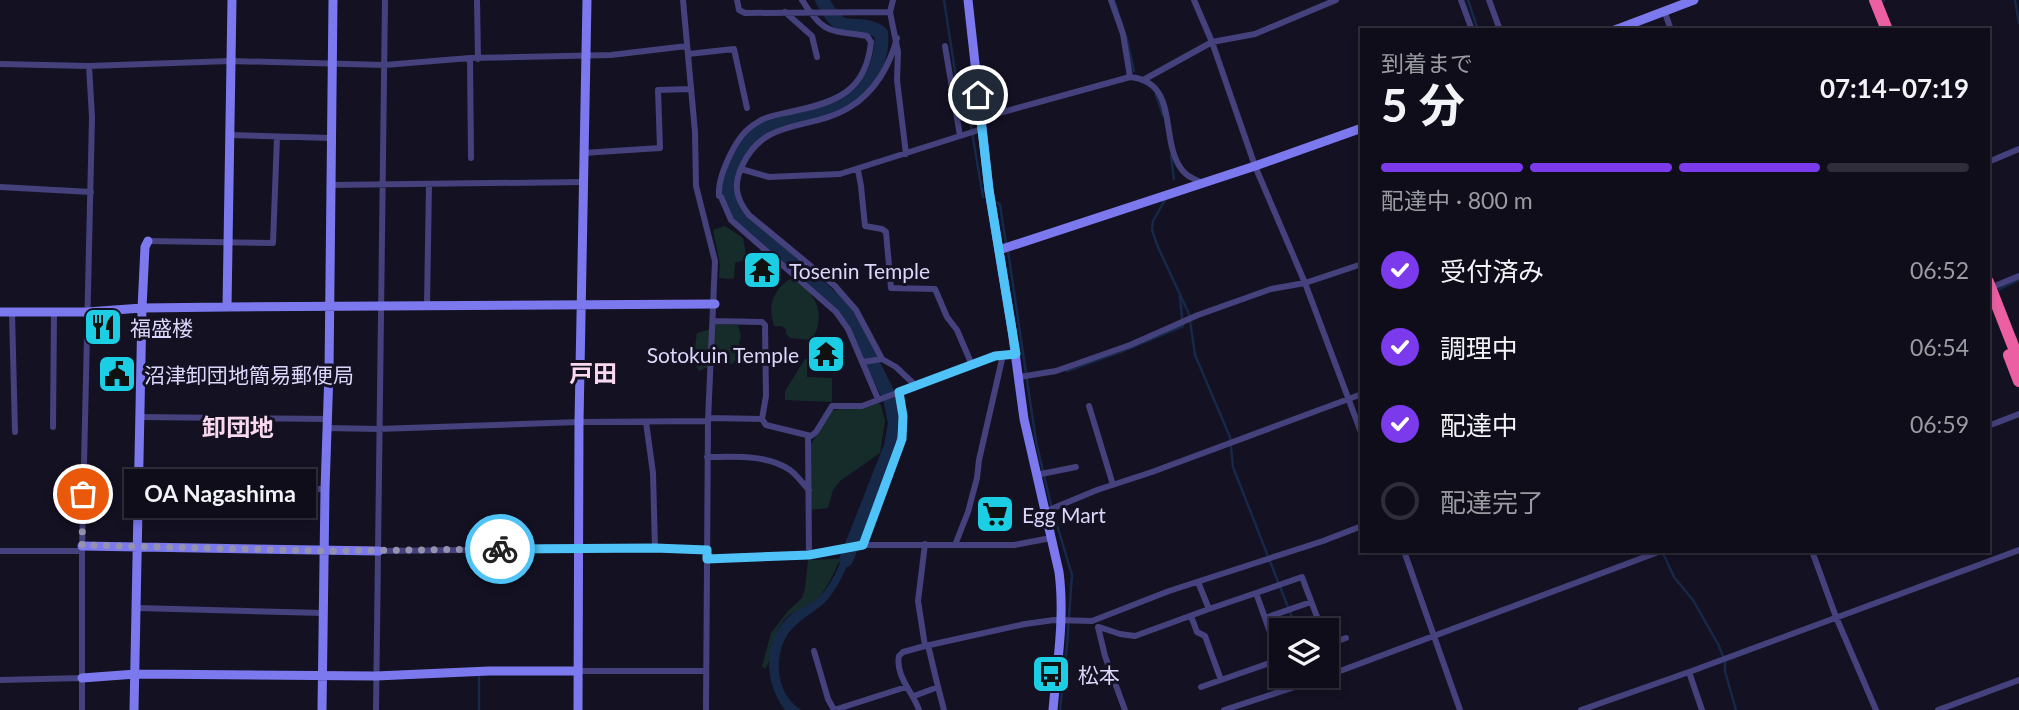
<!DOCTYPE html>
<html lang="ja">
<meta charset="utf-8">
<style>
body{margin:0;font-family:Lato,"Noto Sans JP",sans-serif;background:#181623;color:#f1f3f6;height:100vh;display:flex;flex-direction:column;font-size:26px;white-space:nowrap}
*{box-sizing:border-box;margin:0}
p{font-size:23px;color:#9b9ca2}
.icon{flex:none;width:38px;height:38px;fill:none;stroke:currentColor;stroke-width:2;stroke-linecap:round;stroke-linejoin:round}
.map{position:relative;flex:1;overflow:hidden}
.sheet{position:absolute;left:1360px;top:28px;width:630px;height:525px;display:flex;flex-direction:column;background:#0f0d1a;border-radius:0px;box-shadow:0 4px 10px #0003,0 0 0 2px #2f2d39}
.sheet>*{flex:none}
.tools{position:absolute;left:1269px;top:618px;display:grid;gap:14px}
.tools a{display:grid;place-items:center;width:70px;height:70px;border-radius:0px;background:#0f0d1a;box-shadow:0 4px 10px #0003,0 0 0 2px #2f2d39;font-size:35px}
.pin{position:absolute;display:grid;place-items:center;width:60px;height:60px;color:#fff;margin:-30px;border:4px solid #fff;border-radius:50%;box-shadow:0 2px 7px #0007}
.courier{position:absolute;display:grid;place-items:center;width:70px;height:70px;margin:-35px;border:5px solid #4fc3f7;border-radius:50%;background:#fff;color:#222;box-shadow:0 2px 9px #0007}
.bubble{position:absolute;height:49px;border-radius:0px;background:#0f0d1a;box-shadow:0 4px 10px #0003,0 0 0 2px #2f2d39;font-size:23px;font-weight:700;line-height:49px;text-align:center}
.overview em{font-style:normal;font-weight:700}
.overview div{display:flex;flex-direction:column-reverse}
.overview{display:flex;align-items:center;justify-content:space-between;height:119px;padding:0 21px}
h1{font-size:46px;font-weight:700;line-height:52px}
.bar{display:grid;grid-template-columns:repeat(4,1fr);gap:10px 7px;align-content:center;height:84px;padding:0 21px}
.bar i{height:9px;border-radius:5px;background:#2f2d39}
.bar .selected{background:#7c3aed}
.bar p{grid-column:span 4}
ol{padding:0 21px;list-style:none}
li{display:flex;align-items:center;gap:21px;height:77px}
li p{margin-inline-start:auto}
li .icon{padding:7px;border-radius:50%;background:#7c3aed;color:#fff;stroke-width:4}
li:last-child{color:#9b9ca2}
li i{width:38px;height:38px;border:4px solid #2f2d39;border-radius:50%}
.map>svg:first-child{display:block}
.green{fill:#152c2b}
.water{fill:#162948}
.lines{fill:none;stroke-linecap:round;stroke-linejoin:round}
.stream{stroke:#162948;stroke-width:2.5}
.river{stroke:#162948;stroke-width:14}
.street{stroke:#44417c;stroke-width:6}
.secondary{stroke:#7c79ef;stroke-width:9}
.highway{stroke:#ec60a3;stroke-width:12}
.done{stroke:#9592af;stroke-width:7;stroke-dasharray:0 12.6}
.route{stroke:#4fc3f7;stroke-width:9}
.labels{text-anchor:middle;dominant-baseline:central;stroke-width:6;stroke-linejoin:round;paint-order:stroke}
.poi-label{font-size:21px;fill:#dbd7fa;stroke:#141123;text-anchor:start}
.quarter-label{font-size:24px;font-weight:bold;fill:#fad9ee;stroke:#141123}
</style>
<div class="map">
<svg width="2019" height="710" viewBox="0 0 2019 710">
<rect width="100%" height="100%" fill="#141123"/>
<!-- green -->
<path class="green" d="M725 226 743 238 747 259 735 263 734 279 719 278 720 265 713 230Z
M793 278C797 283 801 285 806 289 821 303 823 324 811 340L790 338 786 334V329L781 326H774C773 321 771 315 771 309 772 296 781 282 793 278Z
M716 324 738 325 741 336 739 343 742 348C738 353 738 359 732 364 720 363 710 365 699 371L693 361 697 333 708 330Z
M805 359H807V377L832 378V402L785 400V391Z
M878 403 881 405 885 421 880 453 840 481 833 490 828 508 810 510 811 444 831 411C847 407 863 410 878 403Z
M840 559C834 573 828 587 818 598 807 609 791 609 782 623 772 636 773 659 765 669L762 666 771 633 788 611 802 598 805 589 808 560Z"/>
<!-- water -->
<path class="water" d="M855 547C847 566 840 585 827 600 818 610 807 615 797 624 776 641 773 677 789 699 792 703 797 707 801 710H785C763 681 762 637 793 613 801 606 812 605 820 596 832 584 840 565 845 549Z"/>
<g class="lines">
<!-- stream -->
<path class="stream" d="M944 0 958 91 971 126 983 197
M1114 0 1123 27
M1468 0 1478 30
M2015 0 2019 23
M1883 2 1884 0
M1126 36 1134 71
M1156 95 1163 115
M1171 156 1174 179
M1165 200 1153 221 1152 230 1158 247 1189 314 1195 355 1230 437 1233 467 1297 630
M998 203 1000 205 1006 244
M1008 251 1036 441 1051 505 1072 575 1067 645 1060 710
M1997 290 2019 280
M1067 371 1123 351 1183 326 1180 297
M1662 551 1674 577 1693 600 1718 644 1725 661V671L1736 710
M479 677V710"/>
<!-- river -->
<path class="river" d="M822 0C826 6 830 15 836 20 847 31 865 21 881 33 883 45 879 59 875 70 859 104 825 113 791 120 781 123 770 124 761 129 747 138 739 153 733 167 726 183 728 199 736 214L846 310 890 398 895 423 891 446 846 560"/>
<!-- street -->
<path class="street" d="M477 0 478 59
M683 0 695 132 696 186 715 261 708 421 706 710
M737 0 739 10 745 13 890 12
M802 0C824 35 830 30 867 36L871 42C866 91 837 102 794 111 782 114 768 115 758 122 744 130 737 141 730 155 724 168 718 182 719 196L721 197 731 220 836 312 848 329 878 399
M893 0 890 12 898 52 897 80 906 154
M1111 0 1123 34 1130 77
M1194 0 1212 42 1255 166 1305 283 1362 435
M1461 0 1472 30
M1489 0 1500 30
M1664 10 1671 30
M785 12 812 36 817 57
M897 38C890 65 875 92 850 107 810 132 765 116 742 166 733 185 736 199 749 215L835 286 856 310 882 359 896 367 915 385
M945 46 960 136
M688 54 734 49 747 108
M470 58 471 158
M0 64 89 66 230 61 385 65 470 58 611 55 687 46
M1145 79 1212 42 1255 34 1336 0
M981 118 1130 77C1179 82 1160 137 1180 167 1185 176 1193 178 1202 183
M229 135 331 138
M583 153 660 148 658 90 690 89
M1988 162 2019 149
M741 169 769 177 840 174 982 129
M858 170 861 186 865 226 882 229 886 232 891 288 935 289 947 317 957 330 972 365
M330 185 583 182
M0 187 91 192
M148 241 273 243 277 137
M1990 288 2019 276
M427 305 429 184
M12 312 15 432
M714 321 762 322 765 325 766 396 762 419
M863 362 882 359
M141 369 329 372
M1019 377 1056 371 1130 345 1198 315 1271 289 1305 283 1362 264
M1089 406 1113 485
M140 417 327 419
M709 418 762 419 766 425 811 436 816 432 832 406H862L995 356 1016 354
M646 422 653 473 655 548
M1988 426 2019 414
M53 427 54 312
M326 428 378 429 579 422 708 421
M808 436 809 555
M707 457C734 457 767 454 790 470 797 475 803 484 809 490
M1036 475 1076 467
M138 487 325 489
M1044 512 1097 490 1152 472 1362 394
M863 545C879 501 912 439 899 392
M955 545 968 512 977 478 979 460 1003 355
M0 551H82
M379 551 655 548 707 550
M1404 551 1460 710
M1812 551 1836 617 1876 710
M707 559 809 555 863 545H1014L1051 538
M1198 582 1209 609 1256 593 1280 660
M1256 593 1302 577 1322 630
M137 608 324 613
M1191 616 1197 632 1205 636 1221 680
M1265 618 1311 602
M1098 627 1105 656 1125 710
M1099 627 1120 634 1135 636 1209 609
M1326 645 1346 638
M925 646 918 601 925 544
M814 651 828 699 834 710 906 687
M578 671H706
M1689 672 1702 710
M0 680 82 678
M938 687 944 710
M1201 687 1281 659
M914 696 938 687 928 645
M82 710V551L92 117 89 66
M376 710 385 0
M919 710C913 692 895 676 899 656L903 652 925 646 1025 624 1054 620 1092 621 1169 591 1323 541 1362 526
M1224 710 1316 680 1661 551
M1581 710 1689 672 2019 550
M1938 710 2019 680"/>
<!-- secondary -->
<path class="secondary" d="M968 0 989 190 1012 330 1024 419 1059 572C1065 618 1057 664 1053 710
M1615 30 1694 0
M999 250 1255 166 1362 128
M227 307 232 0
M0 312H87L142 308 227 307 715 304
M82 546 379 551
M82 678 136 674 376 676 489 671H578
M134 710 142 308 145 247 148 241
M322 710 325 489 329 372 333 0
M578 710 579 422 587 0"/>
<!-- highway -->
<path class="highway" d="M1875 0 1887 30
M1988 282 2019 361
M2009 355 2019 381"/>
</g>
<g class="lines">
<!-- done -->
<path class="done" d="M83 494 82 545 324 551 500 549"/>
<!-- route -->
<path class="route" d="M500 549 655 548 707 550V559L809 555 863 545 902 439 903 416 899 392 995 356 1016 354 989 190 978 95"/>
</g>
<!-- icons -->
<defs>
<symbol id="temple-square" viewBox="-11 -11 22 22"><rect x="-9" y="-9" width="18" height="18" rx="4" fill="#1bcee3" stroke="#141123"/><path d="M0-6L5-2H3V0L6.5 2.5H4V6H1.5V3h-3V6H-4V2.5H-6.5L-3 0V-2H-5Z" fill="#111"/></symbol>
<symbol id="restaurant-square" viewBox="-11 -11 22 22"><rect x="-9" y="-9" width="18" height="18" rx="4" fill="#1bcee3" stroke="#141123"/><path d="M-5-6h1v4h1v-4h1v4h1v-4h1v5L-1.5 .5V6h-2V.5L-5-1ZM5-6V6H3V1.5H1.5Q1.5-4 5-6Z" fill="#111"/></symbol>
<symbol id="civic-square" viewBox="-11 -11 22 22"><rect x="-9" y="-9" width="18" height="18" rx="4" fill="#1bcee3" stroke="#141123"/><path d="M-.6-6.5H3V-4.5H.6V-3L4-1V1h2V6H-6V1h2V-1L-.6-3ZM-1.2 2.5V6h2.4V2.5Z" fill="#111"/></symbol>
<symbol id="supermarket-square" viewBox="-11 -11 22 22"><rect x="-9" y="-9" width="18" height="18" rx="4" fill="#1bcee3" stroke="#141123"/><path d="M-6-5.5h2.5l.6 2H6L4.5 2H-2.5L-4.4-4H-6ZM-1.5 3.2a1.3 1.3 0 1 0 .1 0ZM3 3.2a1.3 1.3 0 1 0 .1 0Z" fill="#111"/></symbol>
<symbol id="bus-square" viewBox="-11 -11 22 22"><rect x="-9" y="-9" width="18" height="18" rx="4" fill="#1bcee3" stroke="#141123"/><path d="M-5-6H5V4H4V6H2V4H-2V6H-4V4H-5ZM-3.5-4V0h7V-4ZM-3.5 1.2v1.5H-2V1.2ZM2 1.2v1.5H3.5V1.2Z" fill="#111"/></symbol>
</defs>
<g fill-rule="evenodd">
<use href="#temple-square" x="740" y="248" width="44" height="44"/>
<use href="#restaurant-square" x="81" y="305" width="44" height="44"/>
<use href="#temple-square" x="804" y="332" width="44" height="44"/>
<use href="#civic-square" x="95" y="352" width="44" height="44"/>
<use href="#supermarket-square" x="973" y="492" width="44" height="44"/>
<use href="#bus-square" x="1029" y="652" width="44" height="44"/>
</g>
<g class="labels">
<!-- poi labels -->
<g class="poi-label">
<text x="789" y="270">Tosenin Temple</text>
<text x="130" y="327">福盛楼</text>
<text x="799" y="354" text-anchor="end">Sotokuin Temple</text>
<text x="144" y="374">沼津卸団地簡易郵便局</text>
<text x="1022" y="514">Egg Mart</text>
<text x="1078" y="674">松本</text>
</g>
<!-- quarter labels -->
<g class="quarter-label">
<text x="593" y="372">戸田</text>
<text x="238" y="426">卸団地</text>
</g>
</g>
</svg>
<div class="tools">
<a><svg class="icon" aria-label="layers" viewBox="0 0 24 24"><path d="M12 4l9 5-9 5-9-5zM3 14l9 5 9-5"/></svg></a>
</div>
<div class="pin" style="left:83px;top:494px;background:#ea580c"><svg class="icon" aria-label="bag" viewBox="0 0 24 24"><path d="M5 8h14l-1 12H6zM9 8a3 3 0 0 1 6 0"/></svg></div>
<div class="pin" style="left:978px;top:95px;background:#1f2937"><svg class="icon" aria-label="home" viewBox="0 0 24 24"><path d="M3 11l9-7 9 7M6 9v11h12V9"/></svg></div>
<div class="courier" style="left:500px;top:549px"><svg class="icon" aria-label="bike" viewBox="0 0 24 24"><circle cx="6" cy="16" r="4"/><circle cx="18" cy="16" r="4"/><path d="M6 16l4-8h5l3 8M10 8l3 8H6M13 5h3"/></svg></div>
<div class="bubble" style="left:124px;top:469px;width:192px">OA Nagashima</div>
<section class="sheet">
<div class="overview"><div><h1>5 分</h1><p>到着まで</p></div><em>07:14–07:19</em></div>
<div class="bar"><i class="selected"></i><i class="selected"></i><i class="selected"></i><i></i><p>配達中 · 800 m</p></div>
<ol>
<li><svg class="icon" aria-label="check" viewBox="0 0 24 24"><path d="M5 12l5 5 9-10"/></svg>受付済み<p>06:52</p></li>
<li><svg class="icon" aria-label="check" viewBox="0 0 24 24"><path d="M5 12l5 5 9-10"/></svg>調理中<p>06:54</p></li>
<li><svg class="icon" aria-label="check" viewBox="0 0 24 24"><path d="M5 12l5 5 9-10"/></svg>配達中<p>06:59</p></li>
<li><i></i>配達完了</li>
</ol>
</section>
</div>
